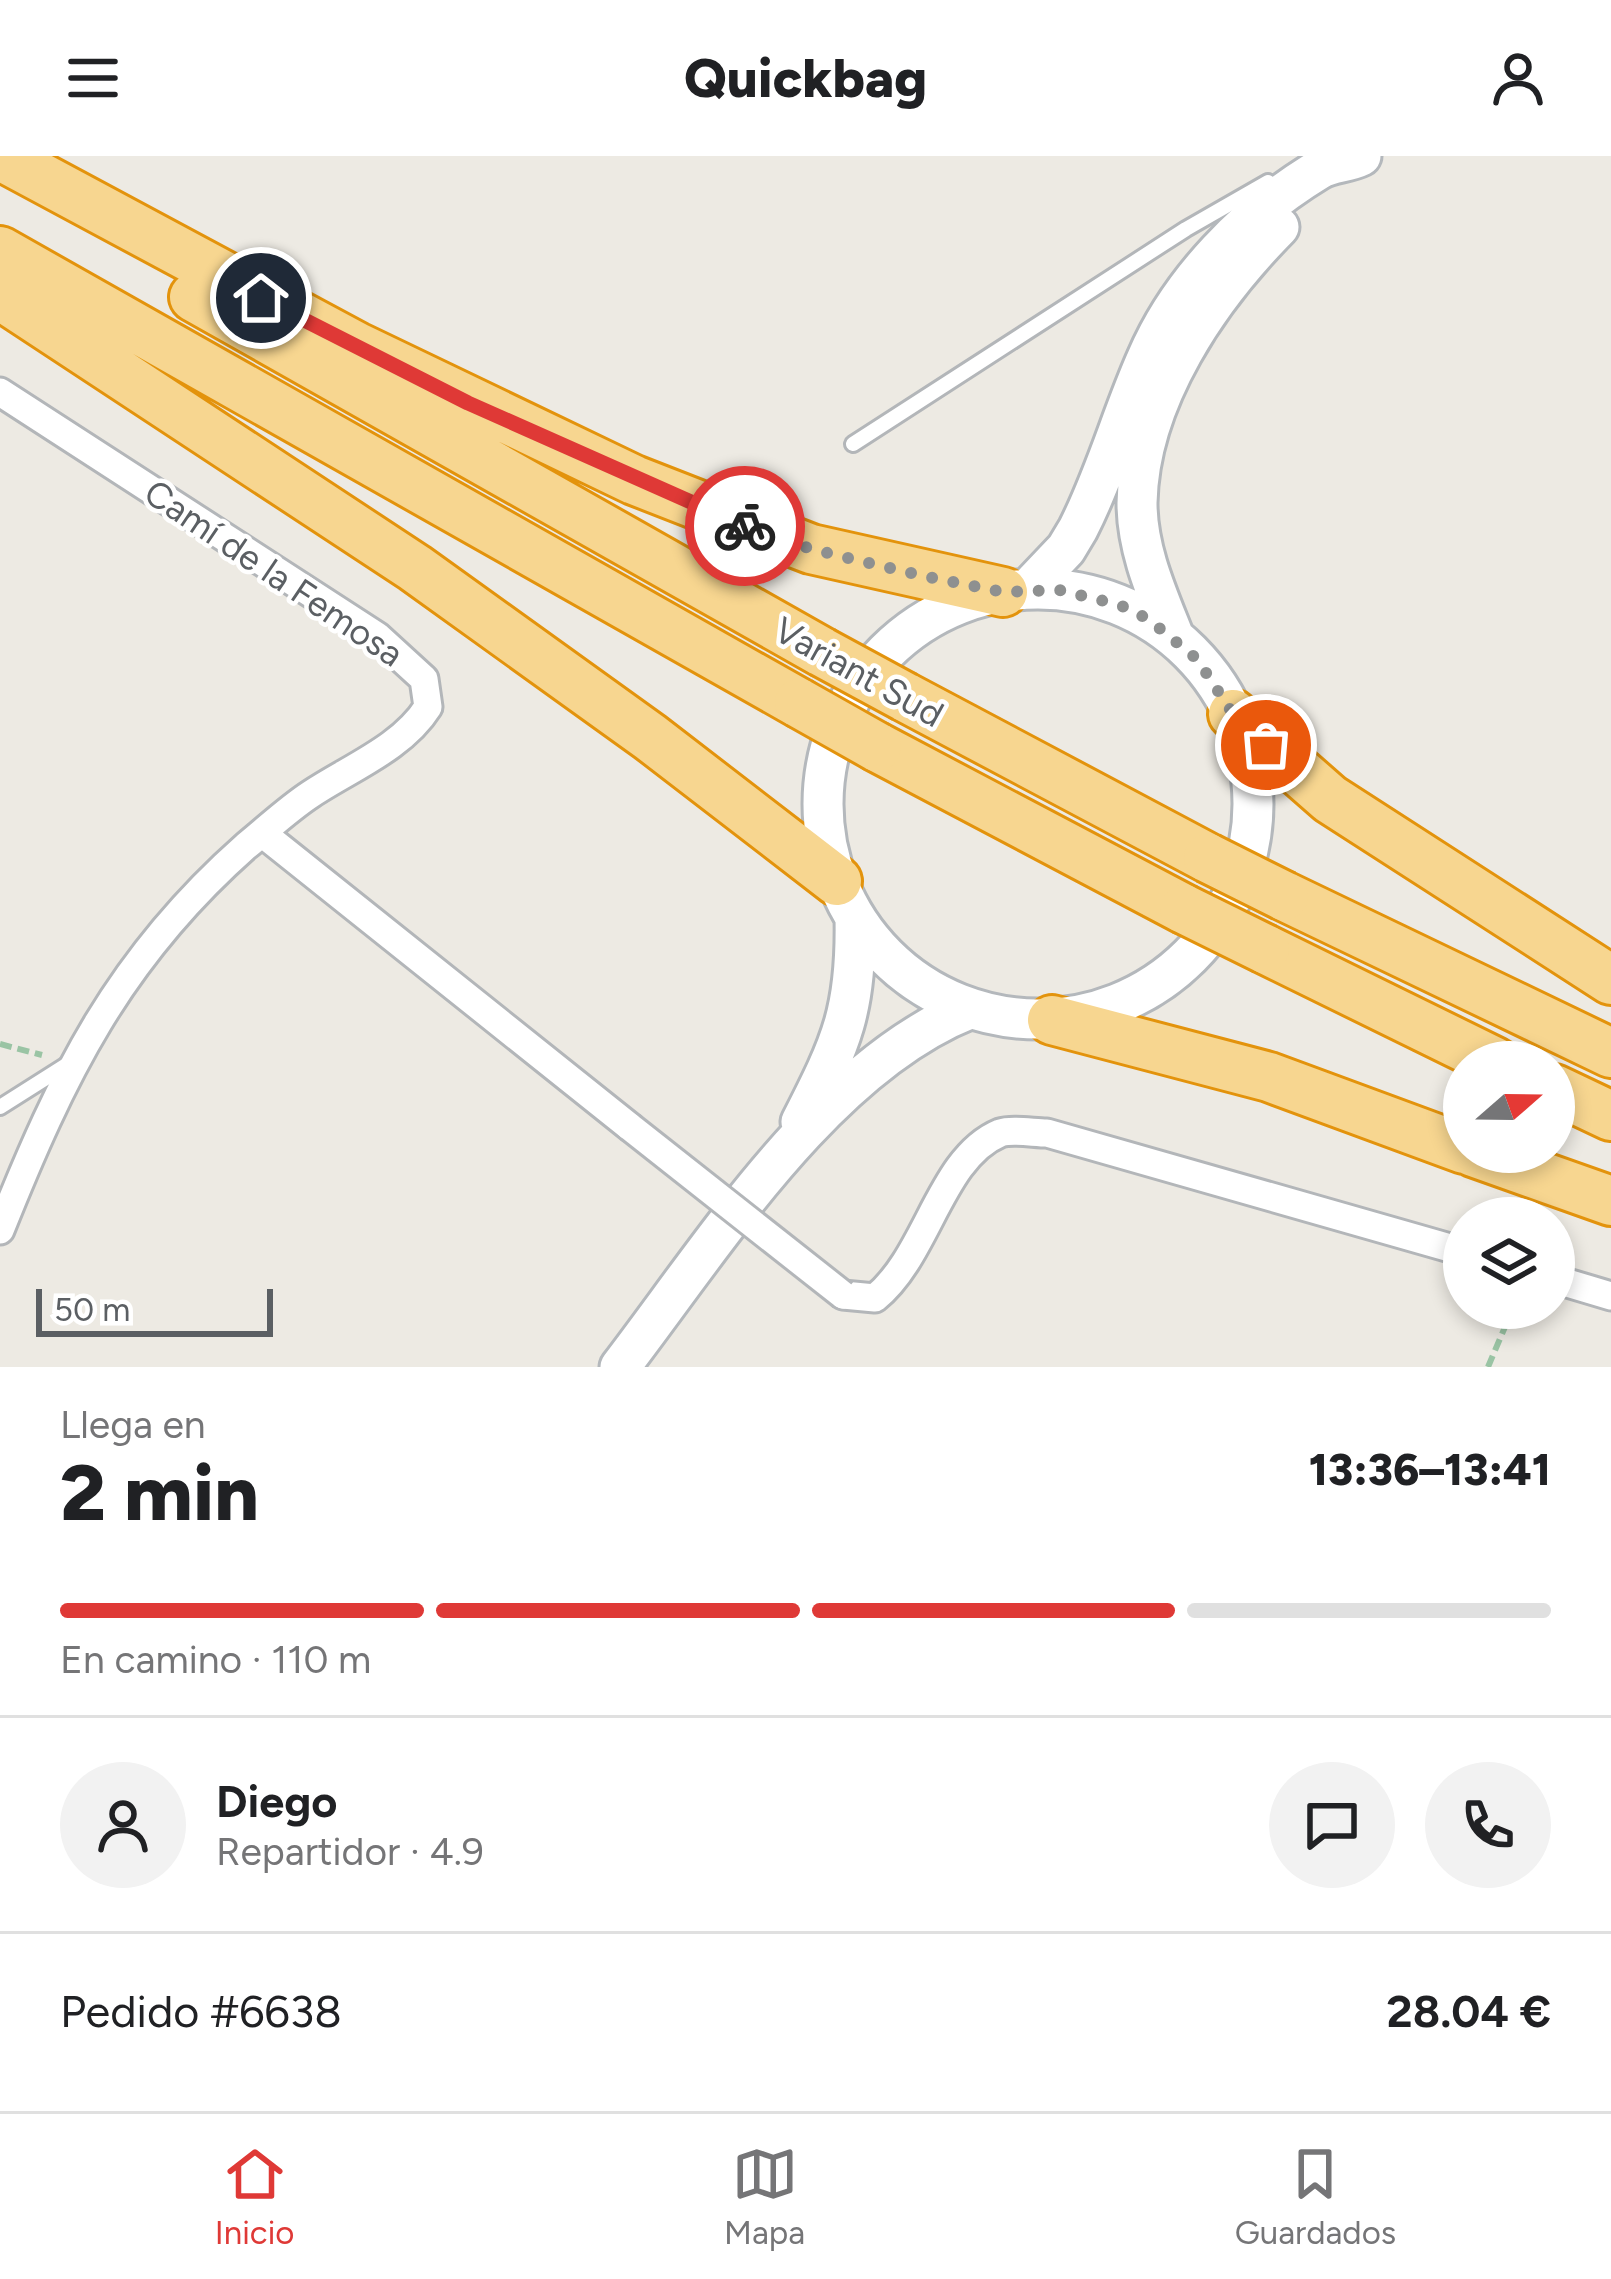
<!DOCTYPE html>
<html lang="es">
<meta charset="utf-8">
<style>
body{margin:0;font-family:Figtree,sans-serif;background:#f2f2f2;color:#202124;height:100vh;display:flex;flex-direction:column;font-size:45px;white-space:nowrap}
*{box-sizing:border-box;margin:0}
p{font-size:39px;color:#757577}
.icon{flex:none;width:66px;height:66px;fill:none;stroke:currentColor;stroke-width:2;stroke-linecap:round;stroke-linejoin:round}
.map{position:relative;height:1211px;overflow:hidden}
.drawer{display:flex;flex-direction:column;background:#fff;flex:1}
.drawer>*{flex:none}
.needle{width:78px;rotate:70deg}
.fabs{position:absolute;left:1443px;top:885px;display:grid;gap:24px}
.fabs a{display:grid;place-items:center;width:132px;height:132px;border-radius:50%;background:#fff;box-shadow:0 6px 18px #0003;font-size:60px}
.scale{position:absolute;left:36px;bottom:30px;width:237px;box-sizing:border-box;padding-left:12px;border:6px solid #5b5f63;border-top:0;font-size:33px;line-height:42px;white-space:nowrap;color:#5b5f63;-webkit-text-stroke:9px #fff;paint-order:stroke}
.pin{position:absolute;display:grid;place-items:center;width:102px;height:102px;color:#fff;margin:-51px;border:6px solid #fff;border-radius:50%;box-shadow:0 3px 12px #0007}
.courier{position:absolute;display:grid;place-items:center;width:120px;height:120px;margin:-60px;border:9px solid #df3936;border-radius:50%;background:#fff;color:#222;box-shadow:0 3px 15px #0007}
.overview em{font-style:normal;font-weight:800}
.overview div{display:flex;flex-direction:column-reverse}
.overview{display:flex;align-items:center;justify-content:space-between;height:204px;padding:0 60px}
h1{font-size:78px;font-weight:800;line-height:90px}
.bar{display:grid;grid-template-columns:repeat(4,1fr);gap:18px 12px;align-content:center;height:144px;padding:0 60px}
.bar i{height:15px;border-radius:9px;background:#e0e0e0}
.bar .selected{background:#df3936}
.bar p{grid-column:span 4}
.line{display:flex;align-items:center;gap:30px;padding:0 60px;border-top:3px solid #e0e0e0}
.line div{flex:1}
.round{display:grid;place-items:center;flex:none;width:126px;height:126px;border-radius:63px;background:#f2f2f2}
header{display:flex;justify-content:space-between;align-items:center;height:156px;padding:0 60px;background:#fff;font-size:54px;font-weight:800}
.tab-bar{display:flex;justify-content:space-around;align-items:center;height:168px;border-top:3px solid #e0e0e0;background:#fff;font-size:33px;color:#757577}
.tab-bar a{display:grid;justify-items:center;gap:6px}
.tab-bar .selected{color:#df3936}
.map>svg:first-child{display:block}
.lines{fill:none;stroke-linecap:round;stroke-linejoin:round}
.lane-casing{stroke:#b3b6b9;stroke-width:20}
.street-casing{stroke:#b3b6b9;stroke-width:33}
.secondary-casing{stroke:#b4b8bc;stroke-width:45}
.highway-casing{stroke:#e3930c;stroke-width:54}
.path{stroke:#9ac4a4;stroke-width:6;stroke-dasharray:12 6;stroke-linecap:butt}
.lane{stroke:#fff;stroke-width:14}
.street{stroke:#fff;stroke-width:27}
.secondary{stroke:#fff;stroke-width:39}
.highway{stroke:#f7d690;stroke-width:48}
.street-bridge-casing{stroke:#b3b6b9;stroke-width:33;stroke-linecap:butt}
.highway-bridge-casing{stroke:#e3930c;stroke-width:54;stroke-linecap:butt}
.street-bridge{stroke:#fff;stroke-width:27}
.highway-bridge{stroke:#f7d690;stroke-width:48}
.done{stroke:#8e9090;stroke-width:12;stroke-dasharray:0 21.6}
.route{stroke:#df3936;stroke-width:15}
.labels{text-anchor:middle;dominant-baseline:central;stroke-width:9;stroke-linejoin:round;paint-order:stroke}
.street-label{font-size:36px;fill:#5b5f63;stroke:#fff}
</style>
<header><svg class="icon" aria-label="menu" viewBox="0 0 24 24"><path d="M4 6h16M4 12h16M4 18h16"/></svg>Quickbag<svg class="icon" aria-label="person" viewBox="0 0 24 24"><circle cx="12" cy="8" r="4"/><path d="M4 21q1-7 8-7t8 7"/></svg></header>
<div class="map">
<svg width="1611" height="1211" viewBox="0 0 1611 1211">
<rect width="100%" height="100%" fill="#edeae3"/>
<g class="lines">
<defs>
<path id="lane" d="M853 288 1186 73 1268 26
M0 951 68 908"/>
<path id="street" d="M0 236 377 480 424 523 428 551C402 592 350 612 311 638 288 653 267 673 246 690 118 803 62 919 0 1074
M262 677 630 971
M1554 1123 1611 1140
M843 1139 875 1142C928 1099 940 1002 1000 977 1012 973 1034 977 1047 977L1464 1096"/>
<path id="secondary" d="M823 648a215 215 0 1 1 430 0a215 215 0 1 1-430 0Z
M1028 433 1066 393 1078 373C1106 318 1122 258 1147 202 1180 125 1247 57 1318 14 1331 6 1347 7 1361 0
M1174 481C1157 438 1137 394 1137 347 1139 243 1209 142 1279 71
M801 966C842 886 857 853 855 761
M620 1211C712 1091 825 910 969 853"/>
<path id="highway" d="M1 0 357 191 634 324 811 393 1003 436
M0 95 799 547
M0 139 415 412 650 581 837 725
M194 141 822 496
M905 541 1208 702
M1233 558 1330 643 1611 824
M877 591 1184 753
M1284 740 1611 897
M1265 793 1495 906
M1052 864 1269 921 1464 993
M1554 933 1611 960
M1473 996 1611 1045"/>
</defs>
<!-- lane casing -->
<use href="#lane" class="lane-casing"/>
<!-- street casing -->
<use href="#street" class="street-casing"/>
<!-- secondary casing -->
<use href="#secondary" class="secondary-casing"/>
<!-- highway casing -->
<use href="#highway" class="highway-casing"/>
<!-- path -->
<path class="path" d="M0 888 42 899
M1488 1211 1513 1152"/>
<!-- lane -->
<use href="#lane" class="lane"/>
<!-- street -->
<use href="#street" class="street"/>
<!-- secondary -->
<use href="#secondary" class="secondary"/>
<!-- highway -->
<use href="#highway" class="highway"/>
<defs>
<path id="street-bridge" d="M630 971 843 1139"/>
<path id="highway-bridge" d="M822 496 905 541
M799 547 877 591
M1208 702 1284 740
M1184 753 1265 793"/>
</defs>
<!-- street-bridge casing -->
<use href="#street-bridge" class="street-bridge-casing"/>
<!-- highway-bridge casing -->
<use href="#highway-bridge" class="highway-bridge-casing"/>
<!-- street-bridge -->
<use href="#street-bridge" class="street-bridge"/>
<!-- highway-bridge -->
<use href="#highway-bridge" class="highway-bridge"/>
</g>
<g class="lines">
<!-- done -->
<path class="done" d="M745 370 811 393 923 420 1003 436 1059 434 1120 449 1148 463 1197 503 1233 558 1266 589"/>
<!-- route -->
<path class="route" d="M261 142 468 247 745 370"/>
</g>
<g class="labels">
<!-- street labels -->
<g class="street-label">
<text transform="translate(274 417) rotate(34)">Camí de la Femosa</text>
<text transform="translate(859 516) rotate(29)">Variant Sud</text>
</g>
</g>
</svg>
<div class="fabs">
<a><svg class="needle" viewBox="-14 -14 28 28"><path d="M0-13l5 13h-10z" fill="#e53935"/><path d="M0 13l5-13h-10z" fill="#757577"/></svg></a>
<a><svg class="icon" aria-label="layers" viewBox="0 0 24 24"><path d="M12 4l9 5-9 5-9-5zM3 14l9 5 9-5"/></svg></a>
</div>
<div class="scale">50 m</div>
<div class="pin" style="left:1266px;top:589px;background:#ea580c"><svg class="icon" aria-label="bag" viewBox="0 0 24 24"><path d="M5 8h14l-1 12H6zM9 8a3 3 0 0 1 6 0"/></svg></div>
<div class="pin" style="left:261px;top:142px;background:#1f2937"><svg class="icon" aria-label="home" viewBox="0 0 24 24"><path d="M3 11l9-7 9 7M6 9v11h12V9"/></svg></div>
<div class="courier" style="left:745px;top:370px"><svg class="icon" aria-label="bike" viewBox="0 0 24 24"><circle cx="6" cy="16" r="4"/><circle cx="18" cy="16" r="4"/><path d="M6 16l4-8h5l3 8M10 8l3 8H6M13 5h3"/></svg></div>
</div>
<section class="drawer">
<div class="overview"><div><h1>2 min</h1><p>Llega en</p></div><em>13:36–13:41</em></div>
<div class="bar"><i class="selected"></i><i class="selected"></i><i class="selected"></i><i></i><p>En camino · 110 m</p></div>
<div class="line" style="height:216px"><a class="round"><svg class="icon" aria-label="person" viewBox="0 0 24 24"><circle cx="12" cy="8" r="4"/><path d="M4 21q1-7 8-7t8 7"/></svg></a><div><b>Diego</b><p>Repartidor · 4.9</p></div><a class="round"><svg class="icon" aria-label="chat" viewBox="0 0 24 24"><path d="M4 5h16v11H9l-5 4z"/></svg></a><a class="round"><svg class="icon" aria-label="phone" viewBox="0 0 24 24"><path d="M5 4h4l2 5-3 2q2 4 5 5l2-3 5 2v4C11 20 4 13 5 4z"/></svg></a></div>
<div class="line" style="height:156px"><div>Pedido #6638</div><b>28.04 €</b></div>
</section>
<nav class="tab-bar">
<a class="selected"><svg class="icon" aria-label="home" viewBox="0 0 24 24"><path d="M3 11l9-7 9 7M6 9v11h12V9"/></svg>Inicio</a>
<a><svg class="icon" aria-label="map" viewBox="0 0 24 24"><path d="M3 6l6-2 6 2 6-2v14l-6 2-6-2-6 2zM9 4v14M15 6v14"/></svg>Mapa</a>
<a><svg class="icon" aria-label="saved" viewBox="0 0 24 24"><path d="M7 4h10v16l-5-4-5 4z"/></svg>Guardados</a>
</nav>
